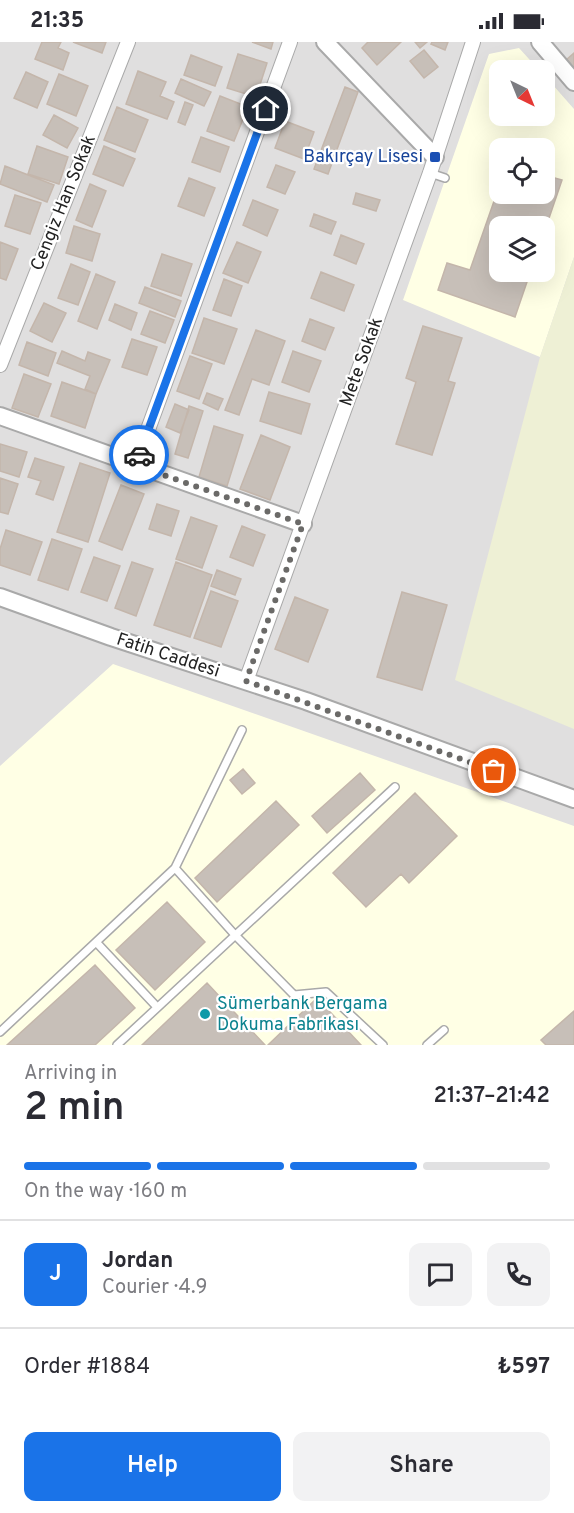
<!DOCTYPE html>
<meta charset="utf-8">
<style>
body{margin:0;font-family:Overpass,sans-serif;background:#f2f2f3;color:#2b2b33;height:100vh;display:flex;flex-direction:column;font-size:22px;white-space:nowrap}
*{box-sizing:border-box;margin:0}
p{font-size:20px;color:#7c7c81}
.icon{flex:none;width:33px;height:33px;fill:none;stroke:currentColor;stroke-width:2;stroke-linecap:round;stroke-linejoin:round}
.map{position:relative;height:1003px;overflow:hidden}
.panel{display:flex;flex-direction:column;background:#fff;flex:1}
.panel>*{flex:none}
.needle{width:39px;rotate:137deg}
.fabs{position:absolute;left:489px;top:18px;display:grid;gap:12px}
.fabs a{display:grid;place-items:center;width:66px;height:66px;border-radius:12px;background:#fff;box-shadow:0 6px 24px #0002;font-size:30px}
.pin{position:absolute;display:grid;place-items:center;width:51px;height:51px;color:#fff;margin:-26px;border:3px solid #fff;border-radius:50%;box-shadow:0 2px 6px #0007}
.courier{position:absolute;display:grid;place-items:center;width:60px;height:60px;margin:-30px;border:4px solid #1a73e8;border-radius:50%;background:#fff;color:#222;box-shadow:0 2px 8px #0007}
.head em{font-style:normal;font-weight:600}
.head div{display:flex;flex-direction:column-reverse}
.head{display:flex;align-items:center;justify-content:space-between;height:102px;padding:0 24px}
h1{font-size:39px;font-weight:600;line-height:45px}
.bar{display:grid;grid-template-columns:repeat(4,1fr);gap:9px 6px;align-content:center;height:72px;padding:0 24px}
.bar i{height:8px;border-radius:4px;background:#e1e1e2}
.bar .selected{background:#1a73e8}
.bar p{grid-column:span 4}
.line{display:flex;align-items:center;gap:15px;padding:0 24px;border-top:2px solid #e1e1e2}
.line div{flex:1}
.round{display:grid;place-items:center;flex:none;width:63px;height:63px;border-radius:12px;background:#f2f2f3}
.action{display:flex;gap:12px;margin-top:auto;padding:12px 24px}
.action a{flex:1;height:69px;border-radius:12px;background:#1a73e8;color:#fff;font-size:24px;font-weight:600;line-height:69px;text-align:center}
.action a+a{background:#f2f2f3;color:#2b2b33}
.status{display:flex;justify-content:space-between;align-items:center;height:42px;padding:0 30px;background:#fff;direction:ltr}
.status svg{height:16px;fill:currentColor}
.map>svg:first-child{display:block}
.residential{fill:#e0dfdf;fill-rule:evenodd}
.education{fill:#ffffe5;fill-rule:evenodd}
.farmland{fill:#eef0d5}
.building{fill:#c7bfb8;stroke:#c4b6ab;stroke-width:1.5}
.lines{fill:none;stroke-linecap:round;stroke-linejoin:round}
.service-casing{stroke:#a9a9a9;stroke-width:10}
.minor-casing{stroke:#a9a9a9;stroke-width:16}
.tertiary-casing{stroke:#a9a9a9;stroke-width:20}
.service{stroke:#fff;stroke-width:7}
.minor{stroke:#fff;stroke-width:14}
.tertiary{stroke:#fff;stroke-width:16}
.done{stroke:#6b6a68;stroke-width:6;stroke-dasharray:0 10.8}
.route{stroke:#1a73e8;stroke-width:8}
.transit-dot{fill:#1a4fb4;stroke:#fff;stroke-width:2}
.culture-dot{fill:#0f9aa8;stroke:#fff;stroke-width:2}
.labels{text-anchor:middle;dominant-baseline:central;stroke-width:4.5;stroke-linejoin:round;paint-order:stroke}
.transit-label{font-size:18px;fill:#164399;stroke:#fff;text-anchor:end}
.street-label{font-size:18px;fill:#222;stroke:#fff}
.culture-label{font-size:18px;fill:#0d838f;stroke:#fff;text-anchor:start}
</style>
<div class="status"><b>21:35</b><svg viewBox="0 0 49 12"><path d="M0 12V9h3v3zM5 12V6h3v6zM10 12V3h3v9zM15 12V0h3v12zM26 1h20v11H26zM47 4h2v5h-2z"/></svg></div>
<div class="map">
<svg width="574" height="1003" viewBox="0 0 574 1003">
<rect width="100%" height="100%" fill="#f2efe9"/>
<!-- residential -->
<path class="residential" d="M0 0H574V1003H0ZM500 28H544V74H500ZM500 106H544V152H500ZM500 184H544V230H500Z"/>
<!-- education -->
<path class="education" d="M519 6 539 28H500V74H544L545 34 574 67V215L540 315 403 258 489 12ZM500 106H544V152H500ZM500 184H544V230H500Z
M113 622 574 784V1003H0V724Z"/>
<!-- farmland -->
<path class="farmland" d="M574 215V687L455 638 540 315Z"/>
<!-- building -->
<path class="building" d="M42 0H61L58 6 69 11 63 28 35 17Z
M73 0H106L102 11Z
M252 0H273L271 7Z
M368 0H401L377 23 362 6Z
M415 0H427L420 6Z
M432 0H448L445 8 431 2Z
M424 8 438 25 424 36 410 19Z
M574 11V27L566 18Z
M238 12 267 21 256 55 227 46Z
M191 13 222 25 215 44 184 33Z
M138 29 166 40 160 54 174 60 167 77 126 62Z
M26 30 48 40 37 66 14 56Z
M59 32 88 44 76 74 47 62Z
M181 37 211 50 204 64 175 51Z
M345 45 358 50 328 132 314 127Z
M220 54 248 65 234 99 207 89Z
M185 60 193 63 185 83 178 80Z
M117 65 148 78 135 110 104 98Z
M54 73 78 86 67 106 43 93Z
M285 79 314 90 304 117 275 106Z
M201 95 229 105 220 130 192 120Z
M37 104 68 115 59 142 28 132Z
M104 104 135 117 123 144 93 132Z
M276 123 295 130 285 152 267 145Z
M5 124 54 143 47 160 0 142Z
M544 133 562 138 547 182 537 179 536 184H500V230H520L519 234 528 237 515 275 438 248 447 221 470 228 500 142V152H544Z
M189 136 215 146 204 174 178 164Z
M90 142 106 149 92 185 76 178Z
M356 151 380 158 376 169 353 162Z
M15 153 41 161 30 192 5 184Z
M253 158 278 168 267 194 243 183Z
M314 172 336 180 331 192 310 184Z
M74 184 100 192 92 219 66 211Z
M341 193 364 202 356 222 334 213Z
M0 200 18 207 6 238 0 236Z
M237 200 261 210 248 241 223 231Z
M162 212 192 222 181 254 151 244Z
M71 222 90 230 78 263 58 256Z
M321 230 354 243 344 269 311 256Z
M96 232 115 240 97 287 78 279Z
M224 237 242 244 231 274 213 268Z
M145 245 181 259 175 275 139 261Z
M44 261 66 271 52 300 30 289Z
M115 262 137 271 131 288 109 278Z
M150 269 174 278 165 301 141 292Z
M204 276 237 287 224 322 192 311Z
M310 277 334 286 325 308 302 299Z
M423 284 462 296 448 339 455 341 432 413 396 402 416 340 406 336Z
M256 288 285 299 269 343 252 337 239 373 225 368Z
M132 297 157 305 147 333 122 325Z
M27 300 56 311 48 334 19 323Z
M62 309 85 319 88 310 110 318 96 352 85 347 90 334 57 321Z
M293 309 321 319 309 350 282 340Z
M190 314 212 322 199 357 177 349Z
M24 332 51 342 38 375 12 366Z
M62 340 96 352 85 386 51 374Z
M269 350 310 362 301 392 260 379Z
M207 351 223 357 218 368 203 361Z
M175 362 189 368 180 391 166 385Z
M189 364 203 369 188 416 175 412Z
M214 384 243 393 227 444 199 435Z
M261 393 290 405 270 458 240 447Z
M0 402 27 410 19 435 0 429Z
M35 416 64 425 53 458 36 452 41 439 28 435Z
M80 421 110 431 88 500 57 490Z
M0 436 18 442 8 472 0 470Z
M121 443 144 452 122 508 99 499Z
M157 462 179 469 171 494 149 487Z
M191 475 217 484 202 526 176 517Z
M242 484 265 493 253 524 230 515Z
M6 488 42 500 30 533 0 523V507Z
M52 497 82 507 68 548 38 538Z
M94 515 120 524 107 559 81 550Z
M132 520 153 527 136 574 115 566Z
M176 520 212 533 190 595 154 583Z
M217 528 241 537 235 553 211 544Z
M211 549 238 559 221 605 194 596Z
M402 550 447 563 422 648 377 635Z
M295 555 328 568 308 620 275 607Z
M243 727 255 741 242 752 230 738Z
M360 731 375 748 327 791 312 774Z
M415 751 457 794 409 841 401 832 366 865 333 831Z
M276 759 299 783 217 860 195 836Z
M167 860 205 900 155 948 116 908Z
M95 923 135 966 95 1003H7Z
M207 941 265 1003H142Z
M317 956 361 1003H268Z
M574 969V1003H546L541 998Z"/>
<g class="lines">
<defs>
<path id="service" d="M430 131 445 136
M175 826 242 688
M96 900 157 965
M0 990 175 826 235 893 294 953 326 950 383 1003
M117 1003 395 745
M427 1003 444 988"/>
<path id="minor" d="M0 323 128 0
M135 423 290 0
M246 639 430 131 473 0"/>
<path id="tertiary" d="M325 0 435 115
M540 0 574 40
M0 374 303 482
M0 555 111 595 306 659 574 757"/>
</defs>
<!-- service casing -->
<use href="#service" class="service-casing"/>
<!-- minor casing -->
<use href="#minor" class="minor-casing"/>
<!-- tertiary casing -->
<use href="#tertiary" class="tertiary-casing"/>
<!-- service -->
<use href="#service" class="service"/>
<!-- minor -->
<use href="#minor" class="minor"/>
<!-- tertiary -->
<use href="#tertiary" class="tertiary"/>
</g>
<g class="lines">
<!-- done -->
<path class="done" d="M139 413 135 423 303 482 246 639 494 729"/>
<!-- route -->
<path class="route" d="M139 413 266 67"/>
</g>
<!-- markers -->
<rect class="transit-dot" x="429" y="109" width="12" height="12" rx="3"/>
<circle class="culture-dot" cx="205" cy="972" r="6"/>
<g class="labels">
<!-- transit labels -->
<g class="transit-label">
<text x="423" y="115">Bakırçay Lisesi</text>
</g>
<!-- street labels -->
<g class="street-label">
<text transform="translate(64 161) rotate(-68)">Cengiz Han Sokak</text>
<text transform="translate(362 320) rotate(-70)">Mete Sokak</text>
<text transform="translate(168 614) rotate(18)">Fatih Caddesi</text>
</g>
<!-- culture labels -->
<g class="culture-label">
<text x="217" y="962">Sümerbank Bergama<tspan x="217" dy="21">Dokuma Fabrikası</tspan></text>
</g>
</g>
</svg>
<div class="fabs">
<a><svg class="needle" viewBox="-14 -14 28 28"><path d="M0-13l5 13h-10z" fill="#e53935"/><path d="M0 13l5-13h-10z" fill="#7c7c81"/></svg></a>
<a><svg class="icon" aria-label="locate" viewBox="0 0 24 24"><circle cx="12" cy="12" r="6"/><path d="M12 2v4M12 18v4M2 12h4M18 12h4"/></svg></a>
<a><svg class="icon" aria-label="layers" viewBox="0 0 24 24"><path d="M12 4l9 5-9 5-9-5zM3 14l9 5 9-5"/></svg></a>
</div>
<div class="pin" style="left:494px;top:729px;background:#ea580c"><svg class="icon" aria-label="bag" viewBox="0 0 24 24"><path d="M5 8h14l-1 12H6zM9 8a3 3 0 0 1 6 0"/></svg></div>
<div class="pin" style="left:266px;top:67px;background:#1f2937"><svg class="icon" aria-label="home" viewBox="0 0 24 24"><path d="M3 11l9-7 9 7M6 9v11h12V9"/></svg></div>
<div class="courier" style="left:139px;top:413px"><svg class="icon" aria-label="car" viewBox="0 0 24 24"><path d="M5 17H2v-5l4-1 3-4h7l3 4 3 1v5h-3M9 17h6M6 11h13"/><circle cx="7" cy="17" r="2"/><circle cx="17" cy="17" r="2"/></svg></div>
</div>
<section class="panel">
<div class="head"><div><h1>2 min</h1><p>Arriving in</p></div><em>21:37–21:42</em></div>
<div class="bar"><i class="selected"></i><i class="selected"></i><i class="selected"></i><i></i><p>On the way · 160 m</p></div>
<div class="line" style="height:108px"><b class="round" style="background:#1a73e8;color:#fff">J</b><div><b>Jordan</b><p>Courier · 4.9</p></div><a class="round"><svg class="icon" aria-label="chat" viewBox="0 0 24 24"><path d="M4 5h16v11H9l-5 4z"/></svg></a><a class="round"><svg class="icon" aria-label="phone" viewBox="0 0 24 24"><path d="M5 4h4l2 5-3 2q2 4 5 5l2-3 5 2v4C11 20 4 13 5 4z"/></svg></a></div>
<div class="line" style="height:78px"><div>Order #1884</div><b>₺597</b></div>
<div class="action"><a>Help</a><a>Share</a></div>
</section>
